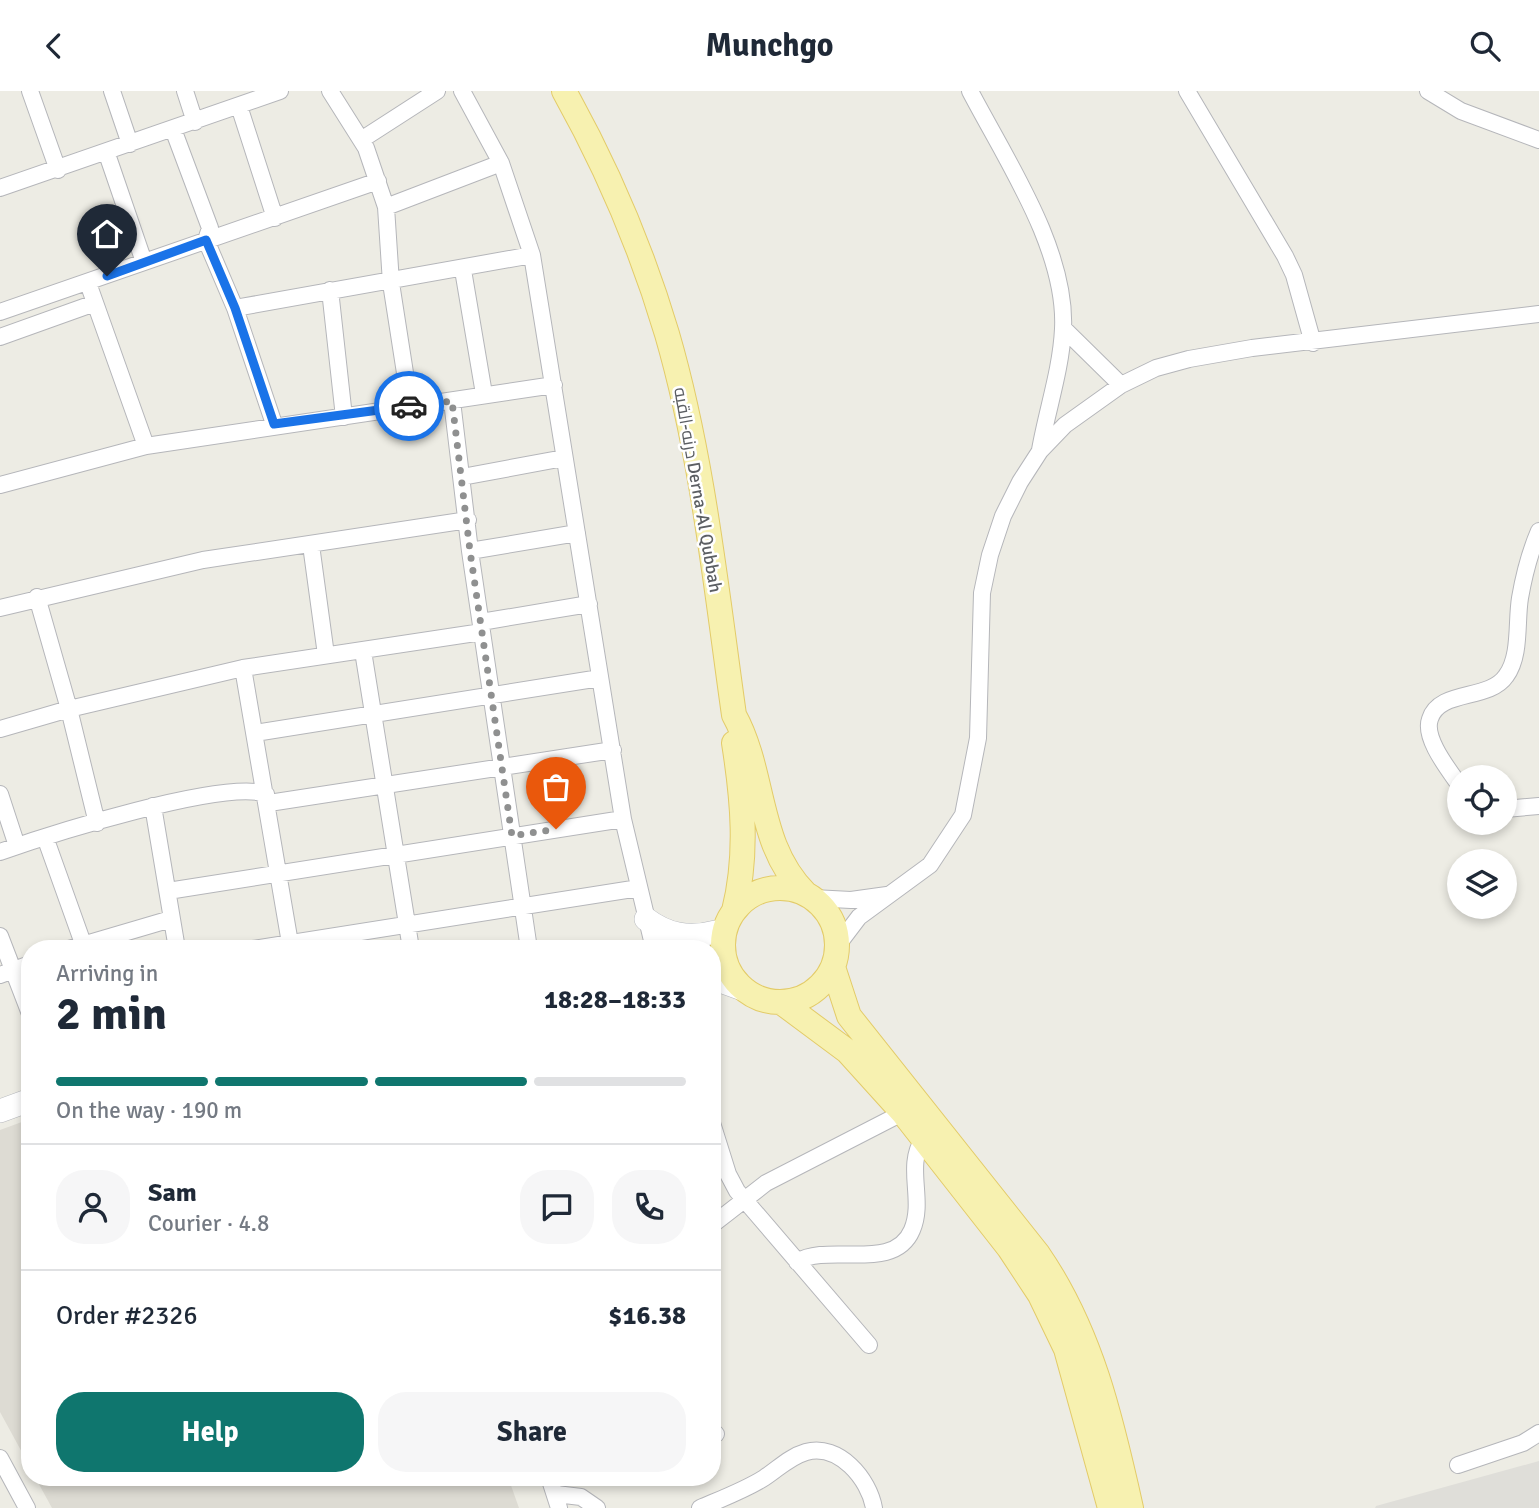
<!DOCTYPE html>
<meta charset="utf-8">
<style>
body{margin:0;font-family:Signika,Cairo,sans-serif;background:#f6f6f7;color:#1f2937;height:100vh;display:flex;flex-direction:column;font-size:26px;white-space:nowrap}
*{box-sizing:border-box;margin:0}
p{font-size:23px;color:#747a83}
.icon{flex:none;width:38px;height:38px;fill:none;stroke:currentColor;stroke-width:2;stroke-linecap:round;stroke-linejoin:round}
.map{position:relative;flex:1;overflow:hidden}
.side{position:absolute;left:21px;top:849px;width:700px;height:546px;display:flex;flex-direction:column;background:#fff;border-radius:28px;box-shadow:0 4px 10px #0003}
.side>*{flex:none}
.fabs{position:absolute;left:1447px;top:674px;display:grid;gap:14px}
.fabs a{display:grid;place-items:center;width:70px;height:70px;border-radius:50%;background:#fff;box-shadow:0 4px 10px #0003;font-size:35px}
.pin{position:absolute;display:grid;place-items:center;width:60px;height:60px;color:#fff;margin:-72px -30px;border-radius:50% 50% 50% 0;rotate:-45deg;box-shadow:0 0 7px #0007}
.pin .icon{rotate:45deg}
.courier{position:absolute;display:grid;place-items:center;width:70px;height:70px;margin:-35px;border:5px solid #1a73e8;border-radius:50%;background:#fff;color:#222;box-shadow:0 2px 9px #0007}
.overview em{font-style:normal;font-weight:700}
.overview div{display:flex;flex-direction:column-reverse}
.overview{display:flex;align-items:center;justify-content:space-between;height:119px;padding:0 35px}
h1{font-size:46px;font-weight:700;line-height:52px}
.bar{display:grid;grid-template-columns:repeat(4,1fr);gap:10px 7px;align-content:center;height:84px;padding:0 35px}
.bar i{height:9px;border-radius:5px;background:#e0e1e3}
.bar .current{background:#0f766e}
.bar p{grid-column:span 4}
.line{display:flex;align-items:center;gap:18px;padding:0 35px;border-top:2px solid #e0e1e3}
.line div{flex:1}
.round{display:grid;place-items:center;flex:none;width:74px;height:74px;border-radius:28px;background:#f6f6f7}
.cta{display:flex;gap:14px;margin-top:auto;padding:14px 35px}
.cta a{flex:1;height:80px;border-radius:28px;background:#0f766e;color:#fff;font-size:28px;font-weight:700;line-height:80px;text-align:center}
.cta a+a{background:#f6f6f7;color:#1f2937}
header{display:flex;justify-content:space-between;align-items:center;height:91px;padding:0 35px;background:#fff;font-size:32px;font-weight:700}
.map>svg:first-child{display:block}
.industrial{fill:#dfded9}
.education{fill:#dddbd3}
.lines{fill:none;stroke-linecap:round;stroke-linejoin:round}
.minor-casing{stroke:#b5b6ba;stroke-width:18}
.secondary-casing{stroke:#b6b8bd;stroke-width:24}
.primary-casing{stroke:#e3cb68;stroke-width:26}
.minor{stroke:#fff;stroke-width:16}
.secondary{stroke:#fff;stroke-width:23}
.primary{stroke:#f7f1b0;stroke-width:24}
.done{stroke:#8f9090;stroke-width:7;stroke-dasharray:0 12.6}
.route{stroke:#1a73e8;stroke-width:9}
.labels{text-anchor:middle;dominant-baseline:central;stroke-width:5;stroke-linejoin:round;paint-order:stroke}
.street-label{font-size:18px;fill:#5c5f63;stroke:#fff}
</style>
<header><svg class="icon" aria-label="back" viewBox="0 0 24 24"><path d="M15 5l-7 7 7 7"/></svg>Munchgo<svg class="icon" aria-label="search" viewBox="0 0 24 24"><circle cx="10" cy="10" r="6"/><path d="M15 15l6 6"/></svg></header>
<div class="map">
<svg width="1539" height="1417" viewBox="0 0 1539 1417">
<rect width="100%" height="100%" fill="#edece4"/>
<!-- industrial -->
<path class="industrial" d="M1539 1370V1417H1375L1376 1415Z"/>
<!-- education -->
<path class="education" d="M30 1028V1376L0 1321V1039Z
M35 1386H508L519 1417H52Z"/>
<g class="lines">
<defs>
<path id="minor" d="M30 0 58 79
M112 0 130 53
M185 0 195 31
M330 0 366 57 386 116 391 192 410 314
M462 0 501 72 532 164 623 728 654 858
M970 0C1006 69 1067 159 1063 238 1061 279 1047 319 1040 359
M1187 0 1285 165 1294 184 1313 252
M1428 0 1461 20 1539 49
M239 15 275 127
M173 38 210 137 206 149 235 217 274 333
M361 49 437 0
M107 63 144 171
M0 97 280 0
M386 116 501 72
M463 179 484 303
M88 192 146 355
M330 199 344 326
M235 217 532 164
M0 221 378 90
M1063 237 1121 294
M0 246 95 212
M452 310 470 460 529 858
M462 386 564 367
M0 394 146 355 554 294
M311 454 326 564
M470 460 577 442
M37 506 69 618 97 732
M0 517 203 469 468 429
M481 531 589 513
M363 560 411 858
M243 577 291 858
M0 638 69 618 243 577 482 541
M255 642 600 587
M1460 695C1449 679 1423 647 1430 628 1439 598 1489 610 1506 585 1521 565 1516 531 1520 507 1524 484 1530 461 1539 440
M0 703 17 755
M269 712 613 659
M153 715 177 858
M1505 718 1539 715
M45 746 85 858
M0 761C48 744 224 688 266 703
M168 800 623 728
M813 807 851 809 887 804
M0 845 30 923
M837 855 859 826 930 774 963 724 978 647 982 502 990 464 1003 425 1020 391 1040 360 1065 334 1121 294 1156 277 1189 268 1252 257 1539 223
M69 858 171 828
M253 858 639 797
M0 884 30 873
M712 1032 728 1083 737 1100 869 1254
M712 1134 766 1092 910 1018
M797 1171C829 1151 894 1182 912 1139 925 1109 905 1076 923 1048
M712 1339 716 1343
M0 1367 27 1417
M1458 1374 1523 1352 1539 1342
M549 1386 559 1417
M556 1403 581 1406 597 1417
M700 1417C721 1408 745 1399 764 1387 778 1378 789 1366 806 1361 839 1352 869 1388 874 1417"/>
<path id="secondary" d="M646 828C667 844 689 848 715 841
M712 887 745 899
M0 1020 30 1009"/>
<path id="primary" d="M564 0C607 77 642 159 667 243 703 367 716 497 734 624 766 682 756 754 806 803
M734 652C743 709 748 764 734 820
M723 854a57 57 0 1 1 114 0a57 57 0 1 1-114 0Z
M833 876 849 925 1038 1163C1091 1240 1111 1327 1131 1417
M781 911 847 960 904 1023 1009 1157 1040 1204 1066 1258 1110 1417"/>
</defs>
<!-- minor casing -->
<use href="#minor" class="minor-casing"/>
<!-- secondary casing -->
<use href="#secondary" class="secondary-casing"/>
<!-- primary casing -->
<use href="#primary" class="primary-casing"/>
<!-- minor -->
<use href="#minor" class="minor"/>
<!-- secondary -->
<use href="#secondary" class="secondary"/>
<!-- primary -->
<use href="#primary" class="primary"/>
</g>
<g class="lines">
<!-- done -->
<path class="done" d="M409 315 452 310 470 460 512 745 556 738"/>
<!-- route -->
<path class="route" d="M107 185 206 149 235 217 274 333 409 315"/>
</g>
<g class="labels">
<!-- street labels -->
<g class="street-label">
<text transform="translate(698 399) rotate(80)">درنه-القبه Derna-Al Qubbah</text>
</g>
</g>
</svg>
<div class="fabs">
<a><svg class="icon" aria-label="locate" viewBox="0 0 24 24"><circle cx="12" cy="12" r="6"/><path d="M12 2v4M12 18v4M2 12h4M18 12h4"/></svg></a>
<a><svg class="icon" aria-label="layers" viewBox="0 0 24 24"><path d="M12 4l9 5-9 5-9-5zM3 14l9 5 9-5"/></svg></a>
</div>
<div class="pin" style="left:556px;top:738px;background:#ea580c"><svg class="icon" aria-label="bag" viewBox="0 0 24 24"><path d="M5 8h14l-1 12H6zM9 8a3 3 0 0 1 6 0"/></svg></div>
<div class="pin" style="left:107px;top:185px;background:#1f2937"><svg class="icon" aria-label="home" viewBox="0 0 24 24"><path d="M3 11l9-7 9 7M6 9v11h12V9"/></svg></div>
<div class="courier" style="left:409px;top:315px"><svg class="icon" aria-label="car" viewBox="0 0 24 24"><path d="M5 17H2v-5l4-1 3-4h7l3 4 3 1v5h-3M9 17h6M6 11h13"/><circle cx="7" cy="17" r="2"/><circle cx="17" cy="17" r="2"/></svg></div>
<section class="side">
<div class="overview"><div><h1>2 min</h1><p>Arriving in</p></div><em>18:28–18:33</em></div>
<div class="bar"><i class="current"></i><i class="current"></i><i class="current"></i><i></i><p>On the way · 190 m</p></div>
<div class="line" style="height:126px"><a class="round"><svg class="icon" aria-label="person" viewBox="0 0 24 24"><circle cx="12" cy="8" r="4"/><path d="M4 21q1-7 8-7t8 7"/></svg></a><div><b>Sam</b><p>Courier · 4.8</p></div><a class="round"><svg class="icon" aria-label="chat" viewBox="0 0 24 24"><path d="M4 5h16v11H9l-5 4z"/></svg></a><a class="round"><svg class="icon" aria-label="phone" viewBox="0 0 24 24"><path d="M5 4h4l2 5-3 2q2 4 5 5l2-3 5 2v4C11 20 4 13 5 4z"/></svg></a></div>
<div class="line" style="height:91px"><div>Order #2326</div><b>$16.38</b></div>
<div class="cta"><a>Help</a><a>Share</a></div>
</section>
</div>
